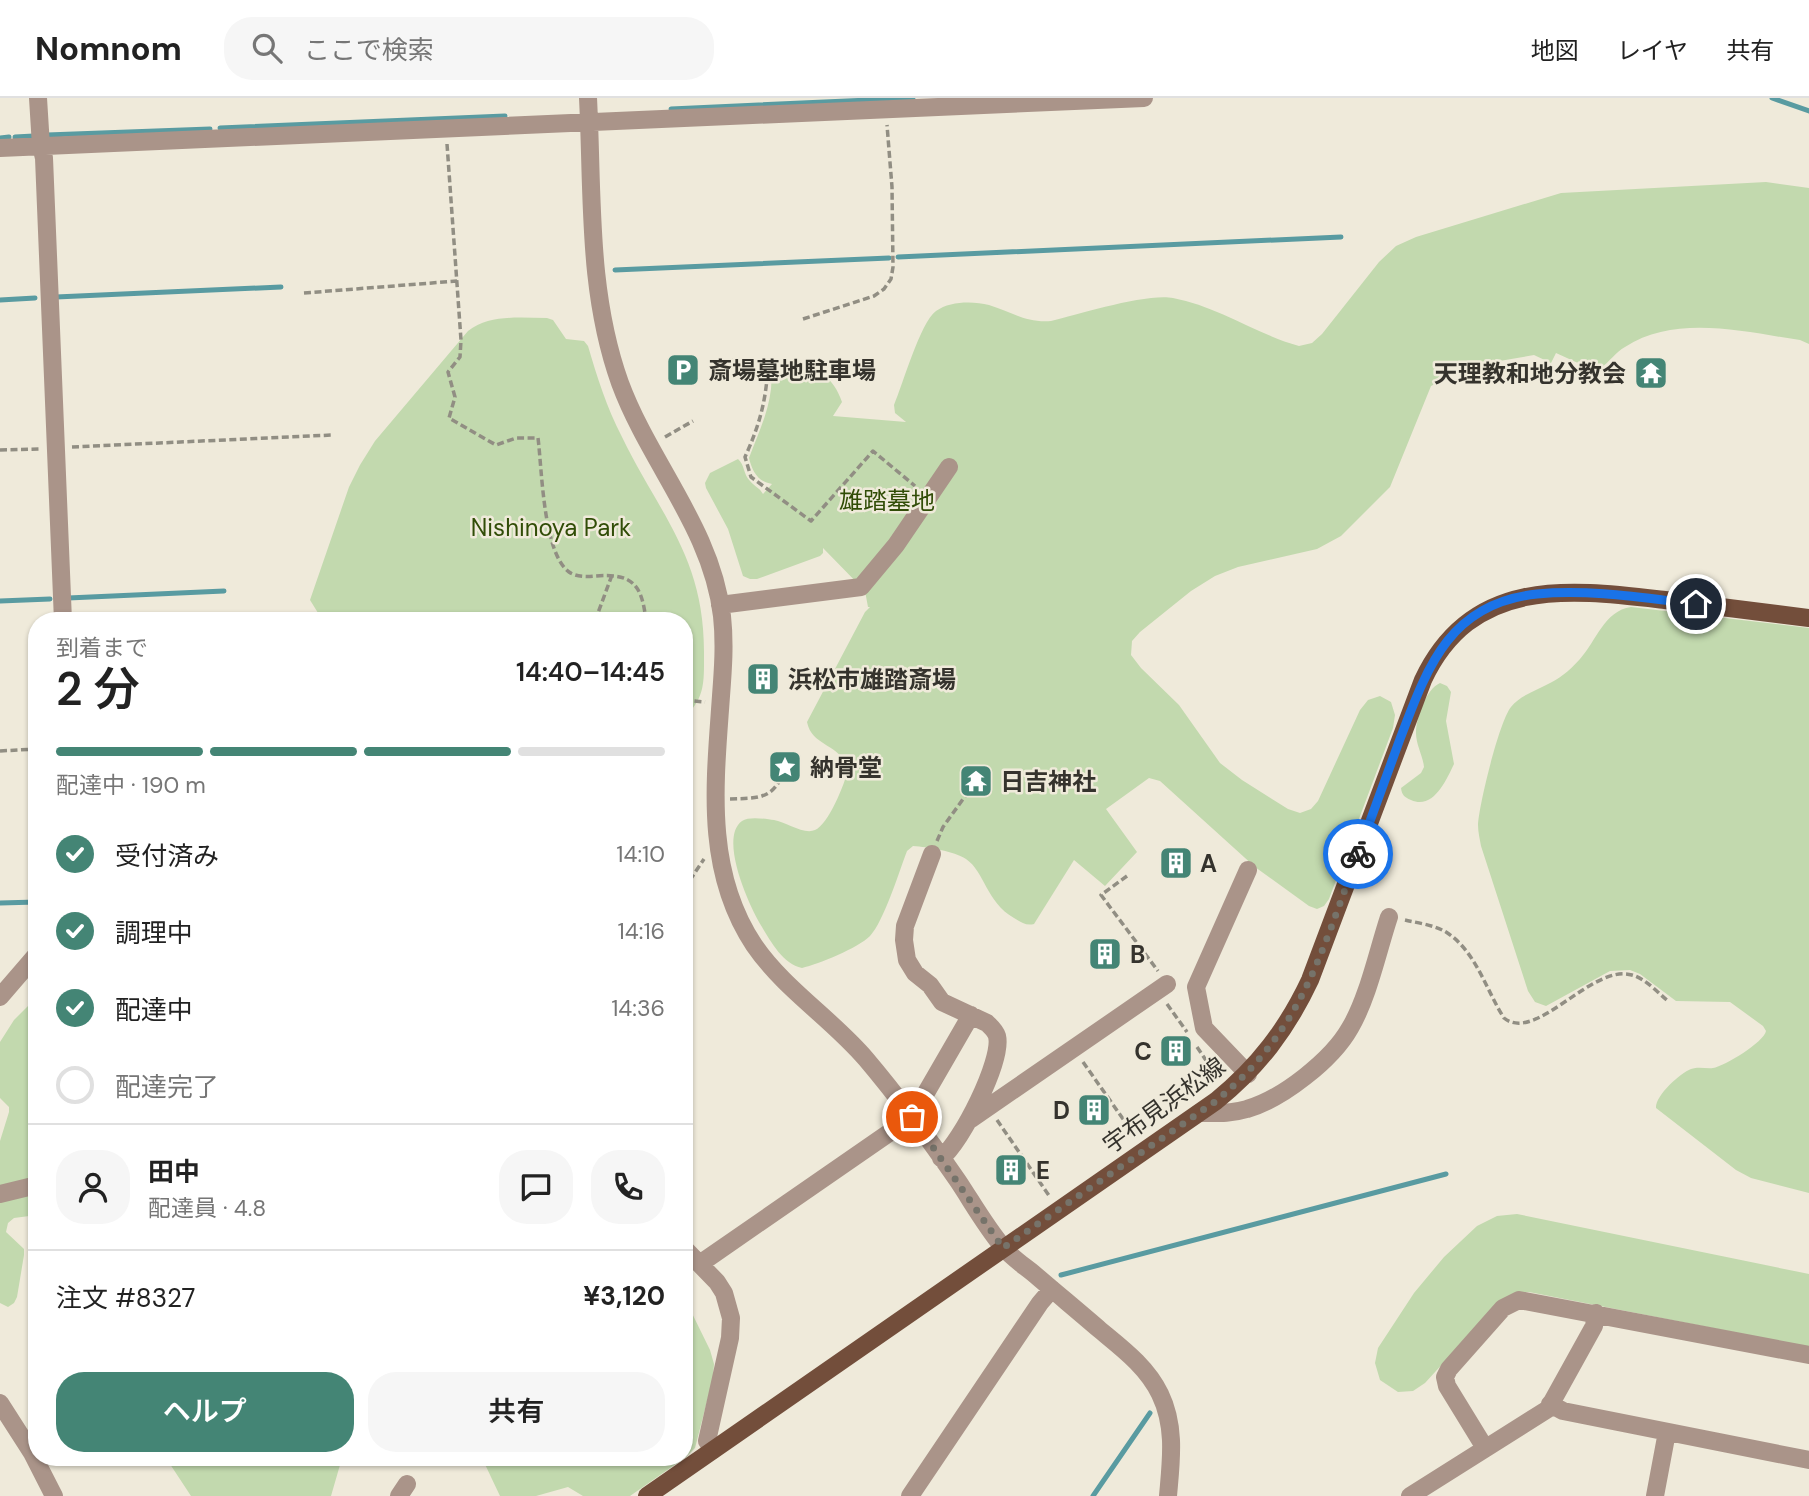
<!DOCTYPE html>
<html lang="ja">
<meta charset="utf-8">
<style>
body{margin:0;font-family:"DM Sans","Noto Sans JP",sans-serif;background:#f6f6f6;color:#222;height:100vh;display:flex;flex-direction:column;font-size:26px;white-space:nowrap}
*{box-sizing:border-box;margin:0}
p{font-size:23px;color:#767676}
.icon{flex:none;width:38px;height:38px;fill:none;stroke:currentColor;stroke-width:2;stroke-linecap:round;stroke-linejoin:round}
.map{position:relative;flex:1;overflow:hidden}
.details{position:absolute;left:28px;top:514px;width:665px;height:854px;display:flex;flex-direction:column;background:#fff;border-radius:28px;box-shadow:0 2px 5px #0004}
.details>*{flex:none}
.pin{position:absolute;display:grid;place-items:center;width:60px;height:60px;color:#fff;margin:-30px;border:4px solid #fff;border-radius:50%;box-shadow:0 2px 7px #0007}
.courier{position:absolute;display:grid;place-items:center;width:70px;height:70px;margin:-35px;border:5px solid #1a73e8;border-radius:50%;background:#fff;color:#222;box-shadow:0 2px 9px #0007}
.overview em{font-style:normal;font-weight:600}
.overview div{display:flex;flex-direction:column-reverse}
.overview{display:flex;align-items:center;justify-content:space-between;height:119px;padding:0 28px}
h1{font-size:46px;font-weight:600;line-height:52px}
.bar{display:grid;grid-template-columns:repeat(4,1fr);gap:10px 7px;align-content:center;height:84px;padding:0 28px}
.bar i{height:9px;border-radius:5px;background:#e0e0e0}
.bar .current{background:#448575}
.bar p{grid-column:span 4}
.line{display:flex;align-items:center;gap:18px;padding:0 28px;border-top:2px solid #e0e0e0}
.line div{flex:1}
.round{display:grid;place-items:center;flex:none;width:74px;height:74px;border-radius:28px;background:#f6f6f6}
ol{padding:0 28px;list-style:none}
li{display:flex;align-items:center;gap:21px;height:77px}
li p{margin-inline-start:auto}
li .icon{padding:7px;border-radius:50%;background:#448575;color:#fff;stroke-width:4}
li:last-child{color:#767676}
li i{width:38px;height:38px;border:4px solid #e0e0e0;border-radius:50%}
.cta{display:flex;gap:14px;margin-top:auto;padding:14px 28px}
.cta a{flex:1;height:80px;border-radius:28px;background:#448575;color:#fff;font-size:28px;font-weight:600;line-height:80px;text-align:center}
.cta a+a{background:#f6f6f6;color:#222}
header{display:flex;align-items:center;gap:42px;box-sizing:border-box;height:98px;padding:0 35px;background:#fff;border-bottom:2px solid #e0e0e0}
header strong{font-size:33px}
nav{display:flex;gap:38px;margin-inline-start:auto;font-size:24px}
.search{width:490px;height:63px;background:#f6f6f6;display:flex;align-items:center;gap:18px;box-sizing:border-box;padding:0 24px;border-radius:28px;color:#767676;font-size:26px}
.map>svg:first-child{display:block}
.green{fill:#c2d9ae}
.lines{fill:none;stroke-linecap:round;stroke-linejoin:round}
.stream{stroke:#599ba1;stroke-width:5}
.path{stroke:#918e83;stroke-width:3.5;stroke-dasharray:7 3.5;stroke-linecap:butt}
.minor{stroke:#aa9489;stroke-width:18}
.major{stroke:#734e3b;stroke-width:18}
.done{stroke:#76736a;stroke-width:7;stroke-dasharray:0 12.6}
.route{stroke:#1a73e8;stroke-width:9}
.labels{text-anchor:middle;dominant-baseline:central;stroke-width:5;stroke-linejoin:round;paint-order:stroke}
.poi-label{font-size:24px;font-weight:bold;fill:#35332d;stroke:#efeada;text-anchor:start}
.park-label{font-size:24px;fill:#314d07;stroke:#efeada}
.street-label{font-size:24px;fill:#35332d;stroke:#efeada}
</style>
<header>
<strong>Nomnom</strong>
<div class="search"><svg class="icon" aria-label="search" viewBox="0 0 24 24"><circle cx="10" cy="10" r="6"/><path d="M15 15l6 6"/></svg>ここで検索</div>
<nav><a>地図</a><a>レイヤ</a><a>共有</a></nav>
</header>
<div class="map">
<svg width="1809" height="1398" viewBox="0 0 1809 1398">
<rect width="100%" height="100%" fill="#efeada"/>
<!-- green -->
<path class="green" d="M1766 84 1809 90V246L1800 242C1744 234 1676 216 1625 249 1616 254 1609 264 1601 270H1589L1556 255 1551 265 1534 257 1470 268 1431 288 1390 389 1341 438 1317 451 1238 469 1215 478 1191 493 1140 534 1132 543 1131 557 1141 570 1179 607 1220 665 1242 682 1288 711 1300 715 1311 711 1318 703 1360 612 1368 602 1380 598 1391 604 1395 617 1393 630 1329 801 1324 808 1317 811 1309 808 1255 769 1160 683 1149 680 1106 711 1137 754 1105 788 1074 762 1034 826C1026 828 1021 824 1014 820 986 804 985 774 966 761 954 753 928 749 913 748L907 753C899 774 884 823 870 838 858 850 819 866 802 870 783 866 771 844 762 829 750 810 718 740 742 723 749 718 766 721 774 722 786 724 804 737 815 732 828 727 845 686 848 671 840 645 812 649 807 624L865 514 870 509H868L865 493 823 450V455L820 458 757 481H750L743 478 728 431 706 390 705 385 710 375 738 361C745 367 743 376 750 383 755 389 759 389 763 396L772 386C758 384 752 373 749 360 758 336 768 316 771 291 772 282 770 277 776 270 806 262 832 273 842 304L833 318 906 324 895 315 894 307C903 286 920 225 936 213 950 203 973 203 989 207 1012 214 1026 225 1051 223 1079 216 1147 195 1173 200 1217 208 1256 236 1299 248L1312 245 1322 236 1379 164 1396 148 1416 139 1561 95Z
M547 220 553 222 566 241 584 243 588 248C597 279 607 310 622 339 661 419 705 460 704 557 704 585 705 600 684 620V523H323L310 502 349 389 360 367 375 343 468 233C490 216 520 220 547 220Z
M1631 509 1809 530V1095L1751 1080 1736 1072 1656 1010C1655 998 1680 975 1691 971 1699 968 1706 971 1713 970 1725 968 1764 944 1766 933L1763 928 1730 904 1676 903 1640 876 1630 872 1610 873 1546 908 1535 904 1528 893 1481 748C1480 742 1478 734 1478 727 1479 707 1499 624 1511 609 1520 597 1538 592 1552 584 1563 578 1572 570 1580 561 1597 542 1604 513 1631 509Z
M1440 585 1447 588 1451 594 1446 623 1454 666C1446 683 1433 712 1411 702 1404 699 1402 697 1401 690L1421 675 1424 669C1423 658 1416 647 1416 635 1416 620 1426 591 1440 585Z
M37 899V1117L14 1120 8 1125 6 1134 24 1151V1157L17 1199 14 1205 8 1209 0 1205V1043L9 1014V1009L0 1000V944L14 922Z
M1517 1116 1809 1176V1249L1529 1194C1516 1194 1508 1197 1498 1205L1425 1285 1413 1293 1398 1294 1380 1282 1375 1265 1378 1250 1414 1195 1444 1159 1477 1128 1497 1118Z
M684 1199 710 1252 714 1266 713 1280 695 1350 686 1359 630 1398H583L568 1389 536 1398H500L482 1360H684Z
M166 1360H342L331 1398H191Z"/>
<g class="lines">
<!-- stream -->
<path class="stream" d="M1772 0 1809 13
M671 11 913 0
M220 30 505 18
M47 37 210 31
M15 39 34 38
M0 40 9 39
M898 159 1341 139
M615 172 889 160
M56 199 281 189
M0 202 35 200
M68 500 224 493
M0 503 50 501
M0 805 37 804
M1061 1177 1446 1076
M1093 1398 1150 1315"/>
<!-- path -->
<path class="path" d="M447 46 461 242 460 259 448 274 455 299 449 320 496 347 516 340H538C542 371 543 455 569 474 576 479 587 479 596 478 633 475 642 487 646 523
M304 195 457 183
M803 221 874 198 884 191 891 181 893 169 892 89 887 27
M710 272 726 262 768 263C767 300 760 326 745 359L751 379 811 423 873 353 915 388
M665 339 693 323
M72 349 332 337
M0 352 40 351
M515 523V522
M595 523 612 477
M684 602 705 604
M0 653 37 651
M730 701C758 700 773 702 784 673
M937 743 943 729 966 697
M1127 778 1101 797 1158 873
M684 791 704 761
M1405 822C1418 825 1434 827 1446 834 1476 853 1486 892 1504 920 1536 946 1592 865 1632 877 1646 881 1657 894 1668 903
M1167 906 1187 934
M1197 949 1218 980
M1083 964 1135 1038
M997 1022 1050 1099"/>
<!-- minor -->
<path class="minor" d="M38 0 41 48 44 60 63 523
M588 0C593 96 587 193 620 285 650 366 712 431 722 518 725 545 723 572 721 598 715 684 704 772 754 847 784 891 832 921 866 961 899 1000 929 1041 958 1083 972 1104 986 1129 1003 1149 1011 1159 1023 1167 1033 1175 1055 1194 1078 1213 1100 1232 1123 1251 1147 1269 1160 1296 1176 1329 1171 1363 1168 1398
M0 50 1144 0
M720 507 861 489 896 447 949 369
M932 756 905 828 904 842 907 862 915 875 930 887 942 904 987 925C991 929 995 932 997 938 1003 962 961 1045 941 1060
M0 899 37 856
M1248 976 1204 930 1196 889 1248 772
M1199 1015C1215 1015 1231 1016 1247 1011 1282 1001 1332 962 1350 930 1368 900 1378 852 1389 819
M971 1021 1167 886
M0 1096 37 1087
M684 1150 717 1184 724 1195 731 1220 730 1240 707 1343 713 1352
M701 1165 912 1019 971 917
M0 1305 32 1355 54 1398
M1550 1306 1563 1313 1809 1362
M1485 1350 1447 1288 1445 1279 1449 1271 1503 1210 1519 1202 1809 1257
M399 1398 407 1386
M910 1398 1040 1205 1052 1191
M1410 1398 1548 1311 1594 1228 1596 1215
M1655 1398 1667 1334"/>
<!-- major -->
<path class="major" d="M647 1398 1216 1003C1258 969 1287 931 1310 882L1423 582C1472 478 1569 491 1665 502 1713 508 1761 514 1809 520"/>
</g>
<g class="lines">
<!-- done -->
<path class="done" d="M912 1019 1003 1150 1216 1003C1303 931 1320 857 1358 756"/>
<!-- route -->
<path class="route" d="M1358 756C1372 717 1386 679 1400 641 1427 570 1449 505 1537 496 1590 491 1644 500 1696 506"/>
</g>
<!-- icons -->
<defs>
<symbol id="parking-square" viewBox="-11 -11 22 22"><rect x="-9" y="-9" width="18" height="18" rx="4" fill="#448575" stroke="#efeada"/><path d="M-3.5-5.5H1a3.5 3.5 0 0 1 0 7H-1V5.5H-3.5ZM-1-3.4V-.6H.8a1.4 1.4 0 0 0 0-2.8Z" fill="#fff"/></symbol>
<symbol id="temple-square" viewBox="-11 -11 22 22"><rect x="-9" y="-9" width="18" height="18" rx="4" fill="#448575" stroke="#efeada"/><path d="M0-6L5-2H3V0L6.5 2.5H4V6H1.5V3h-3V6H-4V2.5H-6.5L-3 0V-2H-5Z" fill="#fff"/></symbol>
<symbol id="building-square" viewBox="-11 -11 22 22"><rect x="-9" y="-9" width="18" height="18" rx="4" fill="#448575" stroke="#efeada"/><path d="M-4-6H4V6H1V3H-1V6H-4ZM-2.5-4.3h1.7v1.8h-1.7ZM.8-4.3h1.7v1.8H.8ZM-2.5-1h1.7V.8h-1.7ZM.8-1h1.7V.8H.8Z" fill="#fff"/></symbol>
<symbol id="sight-square" viewBox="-11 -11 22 22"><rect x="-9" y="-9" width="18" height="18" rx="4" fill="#448575" stroke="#efeada"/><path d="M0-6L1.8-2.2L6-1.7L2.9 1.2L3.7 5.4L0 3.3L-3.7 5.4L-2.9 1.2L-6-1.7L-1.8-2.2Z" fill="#fff"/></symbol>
</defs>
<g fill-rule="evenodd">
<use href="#parking-square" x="664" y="253" width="38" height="38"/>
<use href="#temple-square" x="1632" y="256" width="38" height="38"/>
<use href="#building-square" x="744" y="562" width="38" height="38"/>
<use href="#sight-square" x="766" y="650" width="38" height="38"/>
<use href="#temple-square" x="957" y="664" width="38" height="38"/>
<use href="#building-square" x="1157" y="746" width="38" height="38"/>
<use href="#building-square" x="1086" y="837" width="38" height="38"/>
<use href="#building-square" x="1157" y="934" width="38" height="38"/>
<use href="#building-square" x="1075" y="993" width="38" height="38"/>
<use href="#building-square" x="992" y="1053" width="38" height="38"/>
</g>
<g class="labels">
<!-- poi labels -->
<g class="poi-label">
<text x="708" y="272">斎場墓地駐車場</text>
<text x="1626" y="275" text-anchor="end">天理教和地分教会</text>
<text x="788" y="581">浜松市雄踏斎場</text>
<text x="810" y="669">納骨堂</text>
<text x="1000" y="683">日吉神社</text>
<text x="1200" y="765">A</text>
<text x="1130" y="856">B</text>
<text x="1152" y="953" text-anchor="end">C</text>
<text x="1070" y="1012" text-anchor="end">D</text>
<text x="1036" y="1072">E</text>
</g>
<!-- park labels -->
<g class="park-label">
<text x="887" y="402">雄踏墓地</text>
<text x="551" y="429">Nishinoya Park</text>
</g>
<!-- street labels -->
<g class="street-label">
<text transform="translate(1164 1007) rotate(-36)">宇布見浜松線</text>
</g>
</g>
</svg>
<div class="pin" style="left:912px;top:1019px;background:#ea580c"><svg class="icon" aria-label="bag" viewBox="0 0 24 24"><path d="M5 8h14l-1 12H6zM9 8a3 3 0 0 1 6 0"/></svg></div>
<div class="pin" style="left:1696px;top:506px;background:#1f2937"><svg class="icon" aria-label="home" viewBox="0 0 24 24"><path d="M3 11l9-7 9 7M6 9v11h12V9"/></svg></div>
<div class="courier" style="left:1358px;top:756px"><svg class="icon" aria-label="bike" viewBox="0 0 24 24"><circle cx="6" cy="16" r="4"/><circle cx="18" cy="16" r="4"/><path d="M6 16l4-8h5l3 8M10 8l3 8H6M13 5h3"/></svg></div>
<section class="details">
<div class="overview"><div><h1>2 分</h1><p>到着まで</p></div><em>14:40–14:45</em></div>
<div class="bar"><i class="current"></i><i class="current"></i><i class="current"></i><i></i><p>配達中 · 190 m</p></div>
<ol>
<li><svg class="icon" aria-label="check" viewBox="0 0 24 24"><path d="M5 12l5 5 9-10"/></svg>受付済み<p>14:10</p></li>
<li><svg class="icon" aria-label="check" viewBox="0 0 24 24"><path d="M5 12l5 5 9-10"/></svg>調理中<p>14:16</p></li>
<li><svg class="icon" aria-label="check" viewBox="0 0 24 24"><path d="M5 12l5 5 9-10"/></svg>配達中<p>14:36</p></li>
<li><i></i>配達完了</li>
</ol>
<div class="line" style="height:126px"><a class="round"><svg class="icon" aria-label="person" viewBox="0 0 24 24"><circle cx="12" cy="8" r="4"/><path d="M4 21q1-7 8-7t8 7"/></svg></a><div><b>田中</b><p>配達員 · 4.8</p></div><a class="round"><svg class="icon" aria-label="chat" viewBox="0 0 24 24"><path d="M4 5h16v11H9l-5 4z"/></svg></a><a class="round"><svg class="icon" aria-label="phone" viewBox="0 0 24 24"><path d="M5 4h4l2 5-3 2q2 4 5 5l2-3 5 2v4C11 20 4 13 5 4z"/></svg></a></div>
<div class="line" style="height:91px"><div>注文 #8327</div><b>¥3,120</b></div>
<div class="cta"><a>ヘルプ</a><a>共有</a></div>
</section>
</div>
